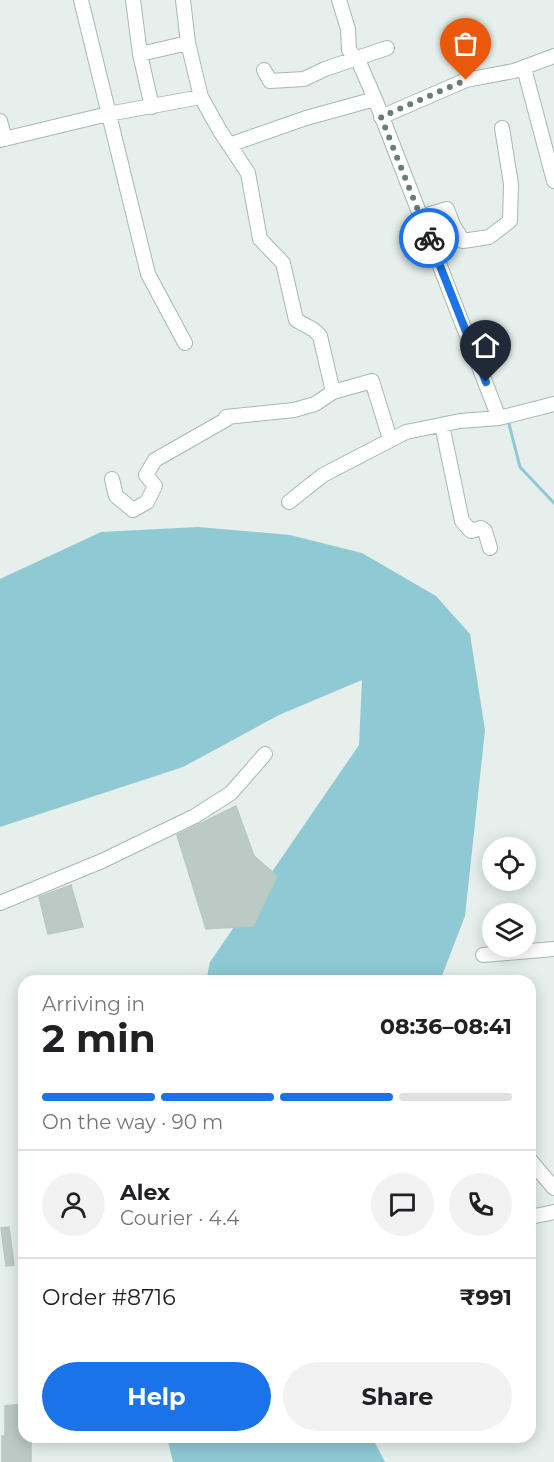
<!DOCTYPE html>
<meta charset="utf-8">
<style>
body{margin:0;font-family:Montserrat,sans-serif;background:#f2f2f2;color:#202124;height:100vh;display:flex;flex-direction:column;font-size:22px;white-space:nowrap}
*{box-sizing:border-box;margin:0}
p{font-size:20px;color:#757577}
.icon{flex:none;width:33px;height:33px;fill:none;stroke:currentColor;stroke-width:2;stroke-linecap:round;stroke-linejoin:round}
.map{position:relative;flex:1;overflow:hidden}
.sheet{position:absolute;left:18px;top:975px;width:518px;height:468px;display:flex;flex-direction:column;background:#fff;border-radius:18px;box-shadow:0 3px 15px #0003}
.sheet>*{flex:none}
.fabs{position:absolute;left:482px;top:837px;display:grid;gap:12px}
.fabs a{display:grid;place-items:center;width:54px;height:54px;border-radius:50%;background:#fff;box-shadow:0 3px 15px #0003;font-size:30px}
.pin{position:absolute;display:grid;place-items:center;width:51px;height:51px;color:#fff;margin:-62px -26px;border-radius:50% 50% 50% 0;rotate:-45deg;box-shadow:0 0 6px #0007}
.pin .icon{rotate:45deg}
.courier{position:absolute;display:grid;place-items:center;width:60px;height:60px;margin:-30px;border:4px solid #1a73e8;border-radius:50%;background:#fff;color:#222;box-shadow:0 2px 8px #0007}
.overview em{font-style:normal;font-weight:700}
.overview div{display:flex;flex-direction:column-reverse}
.overview{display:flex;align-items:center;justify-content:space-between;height:102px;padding:0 24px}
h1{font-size:39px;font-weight:700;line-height:45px}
.bar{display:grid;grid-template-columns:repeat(4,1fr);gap:9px 6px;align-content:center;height:72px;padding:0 24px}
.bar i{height:8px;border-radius:4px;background:#e0e0e0}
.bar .selected{background:#1a73e8}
.bar p{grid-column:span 4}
.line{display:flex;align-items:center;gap:15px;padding:0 24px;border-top:2px solid #e0e0e0}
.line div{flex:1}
.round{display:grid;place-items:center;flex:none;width:63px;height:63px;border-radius:32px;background:#f2f2f2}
.cta{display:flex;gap:12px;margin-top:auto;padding:12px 24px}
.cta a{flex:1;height:69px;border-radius:36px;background:#1a73e8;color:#fff;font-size:24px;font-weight:700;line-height:69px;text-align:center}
.cta a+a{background:#f2f2f2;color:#202124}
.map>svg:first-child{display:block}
.water{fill:#8ec9d4}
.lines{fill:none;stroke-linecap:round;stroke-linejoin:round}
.stream{stroke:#8ec9d4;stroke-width:3}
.building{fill:#bbcac4;stroke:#b8c9c2;stroke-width:1.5}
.minor-casing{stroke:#a8b8b2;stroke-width:16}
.minor{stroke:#fff;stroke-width:14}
.done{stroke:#687f78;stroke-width:6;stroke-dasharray:0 10.8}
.route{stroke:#1a73e8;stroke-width:8}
</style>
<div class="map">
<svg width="554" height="1462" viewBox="0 0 554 1462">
<rect width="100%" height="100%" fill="#e6efeb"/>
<!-- water -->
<path class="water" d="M198 527 290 535 362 553 436 596 470 634 485 730 465 916 440 981H206L210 962 359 745 362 680 279 715 183 767 0 827V579L101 532Z
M167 1437H372L385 1462H173Z"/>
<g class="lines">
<!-- stream -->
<path class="stream" d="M508 420 520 467 554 503"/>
</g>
<!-- building -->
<path class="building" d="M236 806 254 856 277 876 253 926 206 929 177 835Z
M71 885 83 927 48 934 39 897Z
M9 1227 14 1265 6 1266 1 1228Z
M22 1404 23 1436 31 1437V1461L2 1462V1436H5V1406Z"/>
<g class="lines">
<defs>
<path id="minor" d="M81 0 148 274 185 343
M133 0 140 54 152 107
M183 0 188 43 201 97
M339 0 348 29 349 50 359 62 375 99 499 418
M140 54 188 43
M524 68 554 181
M264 70 270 81 304 79 325 69 387 48
M381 117 466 80 514 71 554 56
M0 121 5 139
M0 140 108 114 201 97 220 131 248 173 260 239 283 263 296 320 314 330 320 336 333 392 372 381 390 439
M229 145 306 118 375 99
M421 217 447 209 453 225 463 241 489 237 510 221 511 184 502 128
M226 417 294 410 315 404 333 392
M442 425 462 521 471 531 481 528 485 531 490 548
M112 479 116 496 133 510 147 502 155 486 146 475 155 460 227 419
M289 502 323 475 406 432 460 421 499 418 554 404
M0 903 102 861 195 816 231 793 265 754
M483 955 554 949
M530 1160 554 1188
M530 1217 554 1212"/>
</defs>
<!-- minor casing -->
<use href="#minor" class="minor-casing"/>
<!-- minor -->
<use href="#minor" class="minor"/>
</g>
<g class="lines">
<!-- done -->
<path class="done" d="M429 238 381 117 466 80"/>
<!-- route -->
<path class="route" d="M429 238 486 382"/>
</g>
</svg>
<div class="fabs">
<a><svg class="icon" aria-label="locate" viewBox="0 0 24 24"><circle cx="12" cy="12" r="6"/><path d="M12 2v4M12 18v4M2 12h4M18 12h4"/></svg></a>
<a><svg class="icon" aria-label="layers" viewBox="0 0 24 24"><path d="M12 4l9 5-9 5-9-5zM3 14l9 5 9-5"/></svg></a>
</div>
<div class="pin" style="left:466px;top:80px;background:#ea580c"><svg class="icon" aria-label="bag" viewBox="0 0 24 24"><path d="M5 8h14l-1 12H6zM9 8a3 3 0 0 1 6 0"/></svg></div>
<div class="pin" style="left:486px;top:382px;background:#1f2937"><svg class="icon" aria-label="home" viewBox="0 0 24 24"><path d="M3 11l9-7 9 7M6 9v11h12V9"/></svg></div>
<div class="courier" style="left:429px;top:238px"><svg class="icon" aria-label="bike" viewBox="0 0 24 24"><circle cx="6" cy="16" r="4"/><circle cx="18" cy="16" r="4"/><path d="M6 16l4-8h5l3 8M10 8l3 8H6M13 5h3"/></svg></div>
<section class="sheet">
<div class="overview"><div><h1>2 min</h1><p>Arriving in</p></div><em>08:36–08:41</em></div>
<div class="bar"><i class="selected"></i><i class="selected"></i><i class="selected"></i><i></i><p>On the way · 90 m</p></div>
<div class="line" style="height:108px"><a class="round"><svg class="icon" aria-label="person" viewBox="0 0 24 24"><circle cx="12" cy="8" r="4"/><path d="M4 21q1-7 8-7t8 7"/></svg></a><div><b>Alex</b><p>Courier · 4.4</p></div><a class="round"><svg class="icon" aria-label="chat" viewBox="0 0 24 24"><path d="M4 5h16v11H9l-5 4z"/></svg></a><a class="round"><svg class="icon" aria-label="phone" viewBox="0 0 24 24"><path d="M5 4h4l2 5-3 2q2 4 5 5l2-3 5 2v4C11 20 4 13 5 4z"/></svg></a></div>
<div class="line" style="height:78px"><div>Order #8716</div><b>₹991</b></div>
<div class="cta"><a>Help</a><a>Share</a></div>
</section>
</div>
